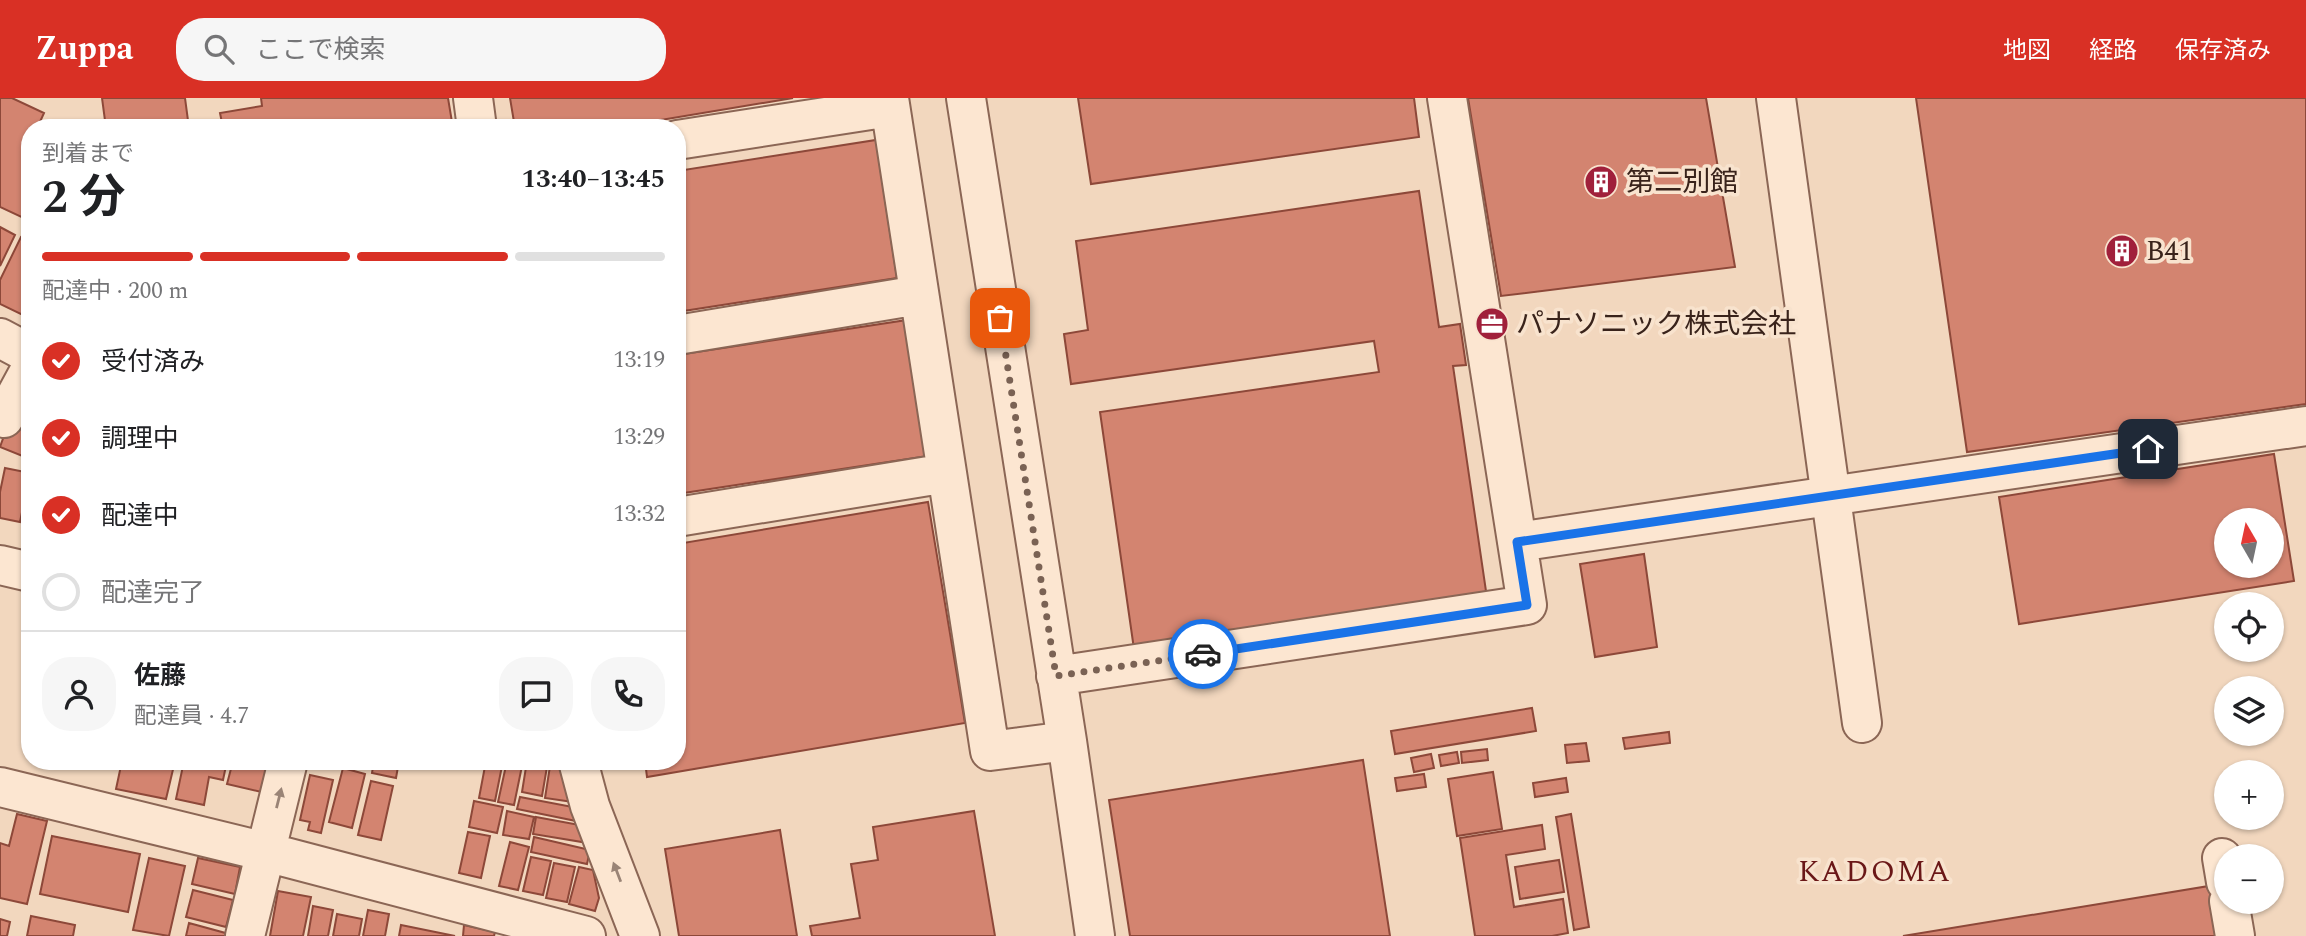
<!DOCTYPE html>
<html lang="ja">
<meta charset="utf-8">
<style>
body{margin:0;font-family:Spectral,"Noto Sans JP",serif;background:#f6f6f6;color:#202124;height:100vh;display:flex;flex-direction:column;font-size:26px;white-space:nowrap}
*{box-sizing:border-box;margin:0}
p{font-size:23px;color:#757577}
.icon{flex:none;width:38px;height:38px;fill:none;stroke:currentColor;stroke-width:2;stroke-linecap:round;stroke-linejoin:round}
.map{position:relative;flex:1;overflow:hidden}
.panel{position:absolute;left:21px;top:21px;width:665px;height:651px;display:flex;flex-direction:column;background:#fff;border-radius:28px;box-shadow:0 2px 5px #0004}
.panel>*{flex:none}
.needle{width:46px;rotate:351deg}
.tools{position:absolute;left:2214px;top:410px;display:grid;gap:14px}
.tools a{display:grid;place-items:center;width:70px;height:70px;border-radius:50%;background:#fff;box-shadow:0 2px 5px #0004;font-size:35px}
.pin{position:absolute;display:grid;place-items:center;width:60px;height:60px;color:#fff;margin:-30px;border-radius:14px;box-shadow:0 4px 10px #0006}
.courier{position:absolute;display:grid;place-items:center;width:70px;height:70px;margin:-35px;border:5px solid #1a73e8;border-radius:50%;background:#fff;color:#222;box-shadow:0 2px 9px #0007}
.overview em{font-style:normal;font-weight:700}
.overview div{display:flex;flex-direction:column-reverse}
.overview{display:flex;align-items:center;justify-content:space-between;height:119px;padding:0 21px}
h1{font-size:46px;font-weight:700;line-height:52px}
.bar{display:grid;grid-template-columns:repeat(4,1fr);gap:10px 7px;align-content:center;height:84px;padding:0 21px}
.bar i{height:9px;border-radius:5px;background:#e0e0e0}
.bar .selected{background:#d93025}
.bar p{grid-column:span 4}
.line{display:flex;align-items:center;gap:18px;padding:0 21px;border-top:2px solid #e0e0e0}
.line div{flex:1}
.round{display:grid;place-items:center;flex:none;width:74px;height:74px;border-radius:28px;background:#f6f6f6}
ol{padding:0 21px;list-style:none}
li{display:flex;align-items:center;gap:21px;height:77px}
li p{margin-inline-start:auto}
li .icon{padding:7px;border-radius:50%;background:#d93025;color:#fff;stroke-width:4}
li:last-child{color:#757577}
li i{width:38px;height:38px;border:4px solid #e0e0e0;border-radius:50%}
header{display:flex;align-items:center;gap:42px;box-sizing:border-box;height:98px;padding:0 35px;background:#d93025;color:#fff}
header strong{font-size:33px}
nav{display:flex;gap:38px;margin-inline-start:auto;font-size:24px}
.search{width:490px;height:63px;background:#f6f6f6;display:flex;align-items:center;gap:18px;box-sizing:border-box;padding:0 24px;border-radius:28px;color:#757577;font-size:26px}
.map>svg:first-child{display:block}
.building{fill:#d38470;stroke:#8d4839;stroke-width:2;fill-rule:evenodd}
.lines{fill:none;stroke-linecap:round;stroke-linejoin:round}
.minor-casing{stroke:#8b6655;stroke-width:42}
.minor{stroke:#fce6d1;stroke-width:38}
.oneway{fill:#9a8476}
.done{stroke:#7a6254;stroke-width:7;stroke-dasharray:0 12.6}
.route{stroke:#1a73e8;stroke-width:9}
.labels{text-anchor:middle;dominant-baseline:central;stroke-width:7;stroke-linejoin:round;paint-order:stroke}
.poi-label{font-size:28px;fill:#39231b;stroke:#f8e3ce;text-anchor:start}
.neighbourhood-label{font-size:30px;letter-spacing:2px;fill:#6a1717;stroke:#f8e3ce}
</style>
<header>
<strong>Zuppa</strong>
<div class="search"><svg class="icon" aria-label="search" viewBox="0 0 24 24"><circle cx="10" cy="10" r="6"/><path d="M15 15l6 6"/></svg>ここで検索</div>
<nav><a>地図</a><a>経路</a><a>保存済み</a></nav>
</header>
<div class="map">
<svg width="2306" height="838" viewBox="0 0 2306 838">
<rect width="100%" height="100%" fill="#f2d7be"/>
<!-- building -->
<path class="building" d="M0 0H12L44 15 39 26 48 30H30V123L0 109Z
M102 0H185L189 30H106Z
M261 0H448L453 30H223L220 15 262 8Z
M510 0H793L613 30H515Z
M1078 0H1414L1419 39 1091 86Z
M1468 0H1706L1735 169 1501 198Z
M1916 0H2306V306L1967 354Z
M876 42 897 180 677 214V73Z
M1419 93 1439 229 1460 226 1466 267 1453 268 1487 500 1134 551 1100 314 1379 274 1374 243 1071 286 1064 236 1088 232 1076 143Z
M0 129 15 137 0 168Z
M21 139 30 143 29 220 0 206V182Z
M907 222 928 358 677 396V257Z
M9 324 30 332V361L0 349Z
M2274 356 2294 483 2019 526 1999 399ZM2226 422H2272V467H2226Z
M5 370 30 375 20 424 0 420V394Z
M928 404 965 625 647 679 645 663H677V446Z
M1644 456 1657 549 1595 559 1580 466Z
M1532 610 1536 633 1395 656 1391 633Z
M1669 634 1670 645 1625 651 1623 640Z
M1586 645 1589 663 1567 665 1565 647Z
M1487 651 1488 662 1462 665 1461 654Z
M1457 654 1459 665 1441 668 1439 657Z
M1431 656 1434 670 1414 674 1411 660Z
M1363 662 1390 838H1130L1109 702Z
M122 663H175L166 701 116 691Z
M184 663H227L223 682 209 679 204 707 176 701Z
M233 663H274L266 695 227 686Z
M374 663H399L396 680 372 675Z
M486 663H503L495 703 479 700Z
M507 663H523L514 707 498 704Z
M527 663H548L542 698 522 694Z
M550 668 565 670 573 704 545 700Z
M343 670 365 676 352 730 329 724Z
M1493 674 1502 731 1457 738 1448 681Z
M1424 676 1426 689 1397 693 1395 680Z
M310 677 333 682 321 735 308 732 310 724 300 722Z
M1566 680 1568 694 1535 699 1533 685Z
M371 683 393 688 381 742 358 737Z
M520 699 578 710 576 723 517 711Z
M474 703 503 709 497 735 469 729Z
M507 713 534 719 529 741 503 737Z
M974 713 995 838H812L810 828 860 820 851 766 878 762 873 729Z
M17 716 47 723 27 806 0 800V745L9 748Z
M1571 716 1589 829 1574 832 1556 719Z
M536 719 585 728 582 744 533 736Z
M1542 727 1545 751 1506 757 1514 809 1563 801 1568 835 1552 838H1475L1460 740Z
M780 732 797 838H679L665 751Z
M468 734 490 738 481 780 459 775Z
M52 738 140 756 128 814 40 796Z
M534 739 590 752 587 766 531 754Z
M510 744 529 749 518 792 499 788Z
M531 759 551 763 543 797 523 793Z
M149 760 185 768 169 838 133 832Z
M198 760 240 769 235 796 192 786Z
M1559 762 1564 794 1520 801 1515 769Z
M554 765 575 769 567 804 546 800Z
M579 769 593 772 599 800 595 813 569 806Z
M2209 788 2217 838H1903Z
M193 792 233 802 226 829 186 819Z
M278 793 311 799 303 838H270Z
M313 808 333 812 328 838H308Z
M368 812 389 816 385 838H363Z
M337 816 362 821 359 838H333Z
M31 818 75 827 73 838H27Z
M0 821 10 824 7 838H0Z
M189 825 229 836 228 838H186Z
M401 827 455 838H399Z
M464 827 495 834 494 838H463Z"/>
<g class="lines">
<defs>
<path id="minor" d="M473 0 477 30
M889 0 990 653 1067 643
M966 0 1067 643 1095 838
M1776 0 1862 625
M677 42 890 9
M677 237 919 197
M0 240 30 256
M4 320 30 272
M677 419 947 375
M1517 444 2306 328
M0 467 30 474
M1056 578 1527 507 1447 0
M578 663 590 708 640 838
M0 689 266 754 586 838
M2222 760 2226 784
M2229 803 2235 838
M245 838 288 663"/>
</defs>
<!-- minor casing -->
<use href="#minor" class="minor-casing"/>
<!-- minor -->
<use href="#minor" class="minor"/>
</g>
<!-- one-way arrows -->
<defs><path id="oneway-solid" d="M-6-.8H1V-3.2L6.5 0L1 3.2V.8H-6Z" transform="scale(1.75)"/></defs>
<g class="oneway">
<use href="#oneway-solid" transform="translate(279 700) rotate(-76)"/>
<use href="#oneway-solid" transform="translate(617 774) rotate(-111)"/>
</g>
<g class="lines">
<!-- done -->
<path class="done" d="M1000 220 1056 578 1203 556"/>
<!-- route -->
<path class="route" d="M1203 556 1527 507 1517 444 2148 351"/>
</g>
<!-- icons -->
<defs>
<symbol id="building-disc" viewBox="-11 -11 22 22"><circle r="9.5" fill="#a0203b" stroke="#f8e3ce"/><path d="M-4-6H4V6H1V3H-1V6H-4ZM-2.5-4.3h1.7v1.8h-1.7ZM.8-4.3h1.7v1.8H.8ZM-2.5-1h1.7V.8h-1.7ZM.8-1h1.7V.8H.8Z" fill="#fff"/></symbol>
<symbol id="office-disc" viewBox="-11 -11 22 22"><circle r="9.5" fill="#a0203b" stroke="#f8e3ce"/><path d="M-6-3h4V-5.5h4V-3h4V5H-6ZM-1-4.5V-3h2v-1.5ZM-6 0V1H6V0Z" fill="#fff"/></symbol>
</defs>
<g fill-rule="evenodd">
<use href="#building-disc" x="1582" y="65" width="38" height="38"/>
<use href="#building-disc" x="2103" y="134" width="38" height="38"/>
<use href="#office-disc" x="1473" y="207" width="38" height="38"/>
</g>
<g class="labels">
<!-- poi labels -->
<g class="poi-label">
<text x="1626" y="84">第二別館</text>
<text x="2146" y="153">B41</text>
<text x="1516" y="226">パナソニック株式会社</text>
</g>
<!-- neighbourhood labels -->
<g class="neighbourhood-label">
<text x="1875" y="774">KADOMA</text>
</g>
</g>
</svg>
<div class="tools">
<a><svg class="needle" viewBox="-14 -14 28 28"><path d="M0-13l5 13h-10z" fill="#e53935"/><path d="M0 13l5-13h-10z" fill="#757577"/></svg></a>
<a><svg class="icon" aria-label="locate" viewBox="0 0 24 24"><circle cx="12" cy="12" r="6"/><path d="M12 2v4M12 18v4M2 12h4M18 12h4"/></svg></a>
<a><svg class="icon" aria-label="layers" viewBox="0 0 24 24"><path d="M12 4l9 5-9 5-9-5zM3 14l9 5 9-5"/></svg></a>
<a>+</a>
<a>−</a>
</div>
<div class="pin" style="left:1000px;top:220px;background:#ea580c"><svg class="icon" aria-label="bag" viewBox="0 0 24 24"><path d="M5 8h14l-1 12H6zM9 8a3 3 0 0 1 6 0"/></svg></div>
<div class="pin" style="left:2148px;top:351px;background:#1f2937"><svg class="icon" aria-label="home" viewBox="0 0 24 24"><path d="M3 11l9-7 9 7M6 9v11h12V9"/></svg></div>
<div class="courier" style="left:1203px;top:556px"><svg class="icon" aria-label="car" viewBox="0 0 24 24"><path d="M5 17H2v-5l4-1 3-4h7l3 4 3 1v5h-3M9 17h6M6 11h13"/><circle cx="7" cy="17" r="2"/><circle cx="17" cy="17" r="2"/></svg></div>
<section class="panel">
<div class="overview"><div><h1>2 分</h1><p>到着まで</p></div><em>13:40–13:45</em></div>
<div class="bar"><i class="selected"></i><i class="selected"></i><i class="selected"></i><i></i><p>配達中 · 200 m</p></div>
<ol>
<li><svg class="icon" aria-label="check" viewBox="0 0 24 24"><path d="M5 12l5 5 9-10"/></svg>受付済み<p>13:19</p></li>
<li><svg class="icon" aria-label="check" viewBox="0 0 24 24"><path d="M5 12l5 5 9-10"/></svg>調理中<p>13:29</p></li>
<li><svg class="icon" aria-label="check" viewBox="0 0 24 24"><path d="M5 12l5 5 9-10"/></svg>配達中<p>13:32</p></li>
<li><i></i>配達完了</li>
</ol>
<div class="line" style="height:126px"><a class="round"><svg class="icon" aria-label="person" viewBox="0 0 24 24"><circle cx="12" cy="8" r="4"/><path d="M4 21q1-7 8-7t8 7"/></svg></a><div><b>佐藤</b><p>配達員 · 4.7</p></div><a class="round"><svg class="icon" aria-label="chat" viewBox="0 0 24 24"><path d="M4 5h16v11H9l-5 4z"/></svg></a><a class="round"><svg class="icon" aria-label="phone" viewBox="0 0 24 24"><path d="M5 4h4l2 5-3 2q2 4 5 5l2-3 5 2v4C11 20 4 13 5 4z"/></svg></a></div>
</section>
</div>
